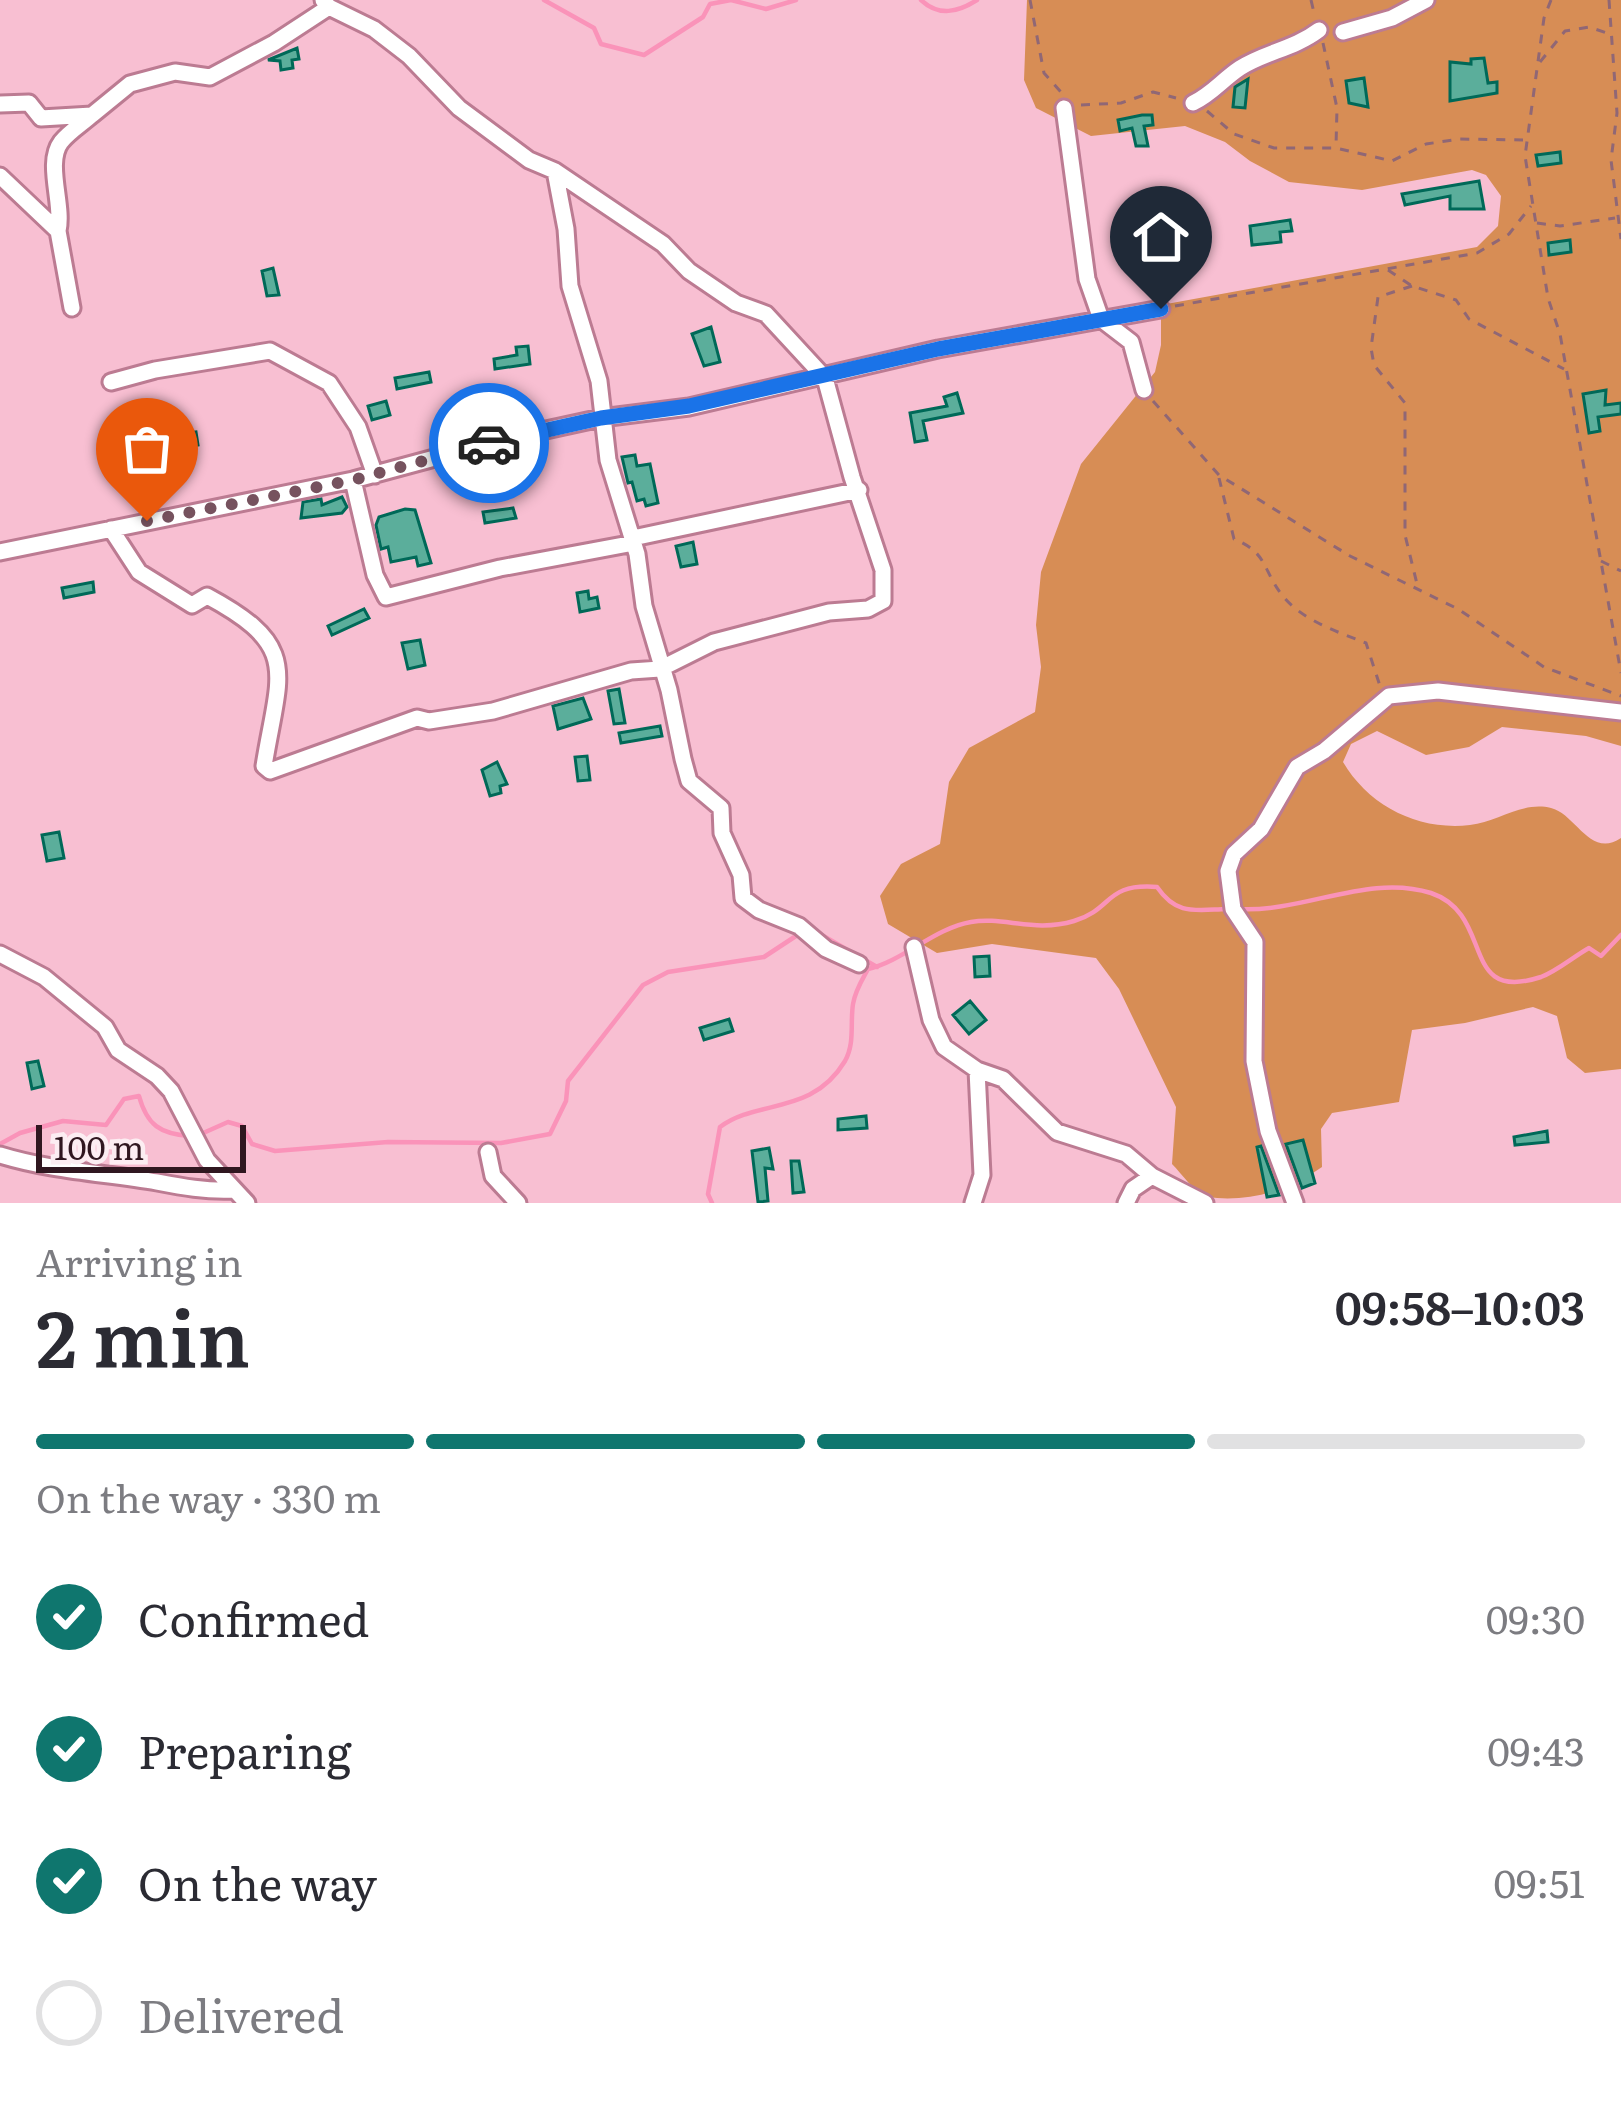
<!DOCTYPE html>
<meta charset="utf-8">
<style>
body{margin:0;font-family:Literata,serif;background:#f2f2f3;color:#2b2b33;height:100vh;display:flex;flex-direction:column;font-size:45px;white-space:nowrap}
*{box-sizing:border-box;margin:0}
p{font-size:39px;color:#7c7c81}
.icon{flex:none;width:66px;height:66px;fill:none;stroke:currentColor;stroke-width:2;stroke-linecap:round;stroke-linejoin:round}
.map{position:relative;height:1203px;overflow:hidden}
.panel{display:flex;flex-direction:column;background:#fff;flex:1}
.panel>*{flex:none}
.scale{position:absolute;left:36px;bottom:30px;width:210px;box-sizing:border-box;padding-left:12px;border:6px solid #301720;border-top:0;font-size:33px;line-height:42px;white-space:nowrap;color:#301720;-webkit-text-stroke:9px #fcedf2;paint-order:stroke}
.pin{position:absolute;display:grid;place-items:center;width:102px;height:102px;color:#fff;margin:-123px -51px;border-radius:50% 50% 50% 0;rotate:-45deg;box-shadow:0 0 12px #0007}
.pin .icon{rotate:45deg}
.courier{position:absolute;display:grid;place-items:center;width:120px;height:120px;margin:-60px;border:9px solid #1a73e8;border-radius:50%;background:#fff;color:#222;box-shadow:0 3px 15px #0007}
.headline em{font-style:normal;font-weight:600}
.headline div{display:flex;flex-direction:column-reverse}
.headline{display:flex;align-items:center;justify-content:space-between;height:204px;padding:0 36px}
h1{font-size:78px;font-weight:600;line-height:90px}
.bar{display:grid;grid-template-columns:repeat(4,1fr);gap:18px 12px;align-content:center;height:144px;padding:0 36px}
.bar i{height:15px;border-radius:9px;background:#e1e1e2}
.bar .selected{background:#0f766e}
.bar p{grid-column:span 4}
ol{padding:0 36px;list-style:none}
li{display:flex;align-items:center;gap:36px;height:132px}
li p{margin-inline-start:auto}
li .icon{padding:12px;border-radius:50%;background:#0f766e;color:#fff;stroke-width:4}
li:last-child{color:#7c7c81}
li i{width:66px;height:66px;border:6px solid #e1e1e2;border-radius:50%}
.map>svg:first-child{display:block}
.green{fill:#d78d55}
.lines{fill:none;stroke-linecap:round;stroke-linejoin:round}
.stream{stroke:#fa93b9;stroke-width:4.5}
.building{fill:#5bae9b;stroke:#006958;stroke-width:3}
.minor-casing{stroke:#bc7b92;stroke-width:21}
.path{stroke:#906775;stroke-width:3;stroke-dasharray:9 9;stroke-linecap:butt}
.minor{stroke:#fff;stroke-width:15}
.done{stroke:#76525e;stroke-width:12;stroke-dasharray:0 21.6}
.route{stroke:#1a73e8;stroke-width:15}
</style>
<div class="map">
<svg width="1621" height="1203" viewBox="0 0 1621 1203">
<rect width="100%" height="100%" fill="#f8bfd2"/>
<!-- green -->
<path class="green" d="M1027 0H1621V746L1586 736 1502 727 1469 747 1426 755 1377 731 1351 744 1343 762C1369 806 1418 831 1470 825 1498 822 1522 801 1551 808 1576 814 1590 859 1621 838V1069L1585 1073 1567 1058 1557 1016 1533 1007 1465 1023 1412 1030 1399 1102 1332 1113 1321 1129 1322 1167C1289 1190 1249 1203 1207 1197 1194 1192 1182 1174 1172 1164L1176 1107 1119 989 1096 958 992 944 937 953 888 924 880 896 901 864 940 844 949 782 969 748 1035 712 1041 667 1036 625 1041 572 1081 464 1155 372 1161 345V305L1477 247 1498 226 1501 196 1486 175 1472 170 1362 190 1289 182 1250 161 1225 142 1185 126 1091 136 1036 108 1024 80Z"/>
<g class="lines">
<!-- stream -->
<path class="stream" d="M544 0 594 28 601 44 644 55 703 17 710 4 731 0 766 9 796 0
M921 0C939 17 958 12 977 0
M1238 909C1304 913 1368 873 1431 893 1496 915 1458 1004 1541 977 1557 971 1573 957 1589 948L1601 956 1621 935
M820 934 877 967
M201 1134 228 1122 242 1126 252 1144 275 1151 388 1142 501 1143 550 1134 566 1101 568 1081 643 985 668 972 764 957 802 932
M0 1144 20 1133 63 1121 106 1125 124 1099 139 1096C147 1125 160 1134 190 1136
M712 1203 708 1194 720 1127C757 1099 812 1116 845 1061 855 1043 850 1024 853 1004 855 991 862 980 868 969 903 961 935 928 971 922 1003 916 1034 933 1074 921 1114 909 1104 883 1157 887 1177 916 1195 910 1227 909"/>
</g>
<!-- building -->
<path class="building" d="M297 48 299 59 292 60 293 68 281 70 280 61 268 60Z
M1484 58 1488 83 1497 82V93L1450 101V62L1471 64V59Z
M1364 78 1368 107 1349 103 1346 81Z
M1248 79 1245 108 1233 107 1235 87Z
M1142 115H1152L1153 125 1144 126 1148 146H1136L1132 128 1120 131 1118 120Z
M1560 152 1561 163 1538 166 1536 155Z
M1479 181 1484 209H1450V196L1405 205 1402 194Z
M1290 220 1292 231 1280 232 1281 242 1252 245 1250 226Z
M1143 227 1146 245 1171 241 1173 252 1162 254 1167 284 1155 286 1149 258 1136 260 1131 229Z
M1570 240 1571 252 1549 255 1548 243Z
M273 268 279 295 267 296 262 271Z
M711 327 720 362 704 366 692 334Z
M528 346 530 364 495 369 494 359 517 355 516 347Z
M429 372 431 382 397 389 395 378Z
M1606 390 1605 405 1621 403V414L1598 417 1600 431 1589 433 1583 394Z
M957 393 963 413 923 421 927 440 915 442 910 413 947 406 944 397Z
M386 401 390 415 372 420 368 406Z
M196 432 198 445 178 448 177 434Z
M635 455 637 466 650 464 658 503 646 506 644 499 637 501 632 482 628 483 622 457Z
M342 497 347 507 342 513 301 518 303 502 321 499 322 505Z
M513 508 516 518 485 523 483 512Z
M405 509 415 510 431 563 418 566 416 557 391 562 388 547 381 549 376 525 379 517Z
M693 542 697 564 681 567 676 546Z
M93 582 94 592 64 598 62 588Z
M588 591 589 599 597 597 599 608 580 612 577 593Z
M364 609 369 618 332 635 328 626Z
M420 640 425 665 408 669 402 643Z
M619 689 625 723 614 724 608 691Z
M583 698 591 719 558 729 553 706Z
M660 726 662 736 621 743 619 733Z
M587 756 590 780 578 781 575 757Z
M497 762 507 784 500 786 501 793 490 796 482 770Z
M59 832 64 858 47 861 42 835Z
M989 956 990 976 975 977 974 957Z
M970 1001 986 1020 969 1034 953 1015Z
M729 1019 733 1031 704 1040 700 1028Z
M38 1061 44 1086 32 1089 27 1063Z
M866 1116 867 1128 838 1130V1119Z
M1547 1131 1548 1142 1515 1145 1514 1137Z
M1303 1140 1315 1183 1302 1188 1286 1144Z
M1261 1146 1279 1195 1267 1197 1257 1147Z
M769 1148 773 1169 765 1168 768 1201 758 1202 752 1151Z
M791 1161H799L804 1192 793 1193Z"/>
<g class="lines">
<defs>
<path id="minor" d="M1343 32 1392 18 1426 0
M1193 103C1212 94 1222 80 1240 68 1265 52 1294 49 1319 30
M0 104 29 103 41 118 92 115 130 84 175 72 210 77 274 43 329 7
M1064 108 1087 279 1101 319 1131 342 1144 390
M555 171 566 229 570 286 599 381 608 460 637 554 644 606 669 690 683 759 689 781 721 808 722 833 741 875 743 898 759 910 799 926 826 949 859 964
M0 176 58 231 72 308
M58 231C64 205 45 163 61 142 69 132 83 123 92 115
M111 382 155 370 270 351 329 383 358 427 375 475
M353 480 375 575 386 597 500 568 634 543
M111 529 139 572 192 605 207 596C302 647 279 672 264 766L270 771 417 718 429 721 493 711 631 671 660 669 714 642 829 612 868 609 883 601V570L852 477 825 378 766 314 736 303 689 271 663 244 555 171 529 160 459 108 409 56 374 29 329 7 323 0
M633 538 859 490
M0 552 353 480 505 439 601 418 689 407 938 349 1161 309
M914 947 931 1020 944 1047 977 1070 1003 1079 1057 1132 1126 1154 1152 1176 1205 1203
M0 954 44 977 105 1027 118 1050 157 1076 171 1091 207 1160 247 1203
M488 1152 493 1176 518 1203
M0 1155C52 1171 104 1173 157 1182 183 1187 205 1191 232 1190
M973 1203 982 1175 977 1070
M1126 1203 1133 1189 1152 1176
M1295 1203 1268 1131 1254 1061 1255 942 1233 909 1228 871 1234 854 1261 829 1297 767 1324 751 1389 696 1438 691 1621 712"/>
</defs>
<!-- minor casing -->
<use href="#minor" class="minor-casing"/>
<!-- path -->
<path class="path" d="M1030 0 1044 73 1061 92
M1311 0 1315 17
M1551 0 1544 18 1525 156 1548 298 1560 334 1621 673
M1609 0 1617 113 1611 160 1621 239
M1323 43 1337 108 1336 146
M1540 62 1565 31 1589 27 1610 34
M1081 105 1121 103 1153 92 1176 98
M1207 111 1234 134 1274 148H1336L1392 161 1426 144 1460 139 1523 140
M1537 223 1560 226 1615 218
M1388 270 1412 286 1456 300 1469 319 1564 369
M1412 286 1378 297 1371 348 1374 365 1405 403V535L1418 588
M1175 306 1477 253 1509 234 1531 206
M1153 401 1219 475 1350 556 1458 609 1544 667 1621 696
M1219 478 1234 539C1268 553 1262 569 1282 595 1301 620 1338 632 1366 643L1380 686
M1601 561 1621 571"/>
<!-- minor -->
<use href="#minor" class="minor"/>
</g>
<g class="lines">
<!-- done -->
<path class="done" d="M147 521 353 480 489 443"/>
<!-- route -->
<path class="route" d="M489 443 601 418 689 406 938 349 1161 309"/>
</g>
</svg>
<div class="scale">100 m</div>
<div class="pin" style="left:147px;top:521px;background:#ea580c"><svg class="icon" aria-label="bag" viewBox="0 0 24 24"><path d="M5 8h14l-1 12H6zM9 8a3 3 0 0 1 6 0"/></svg></div>
<div class="pin" style="left:1161px;top:309px;background:#1f2937"><svg class="icon" aria-label="home" viewBox="0 0 24 24"><path d="M3 11l9-7 9 7M6 9v11h12V9"/></svg></div>
<div class="courier" style="left:489px;top:443px"><svg class="icon" aria-label="car" viewBox="0 0 24 24"><path d="M5 17H2v-5l4-1 3-4h7l3 4 3 1v5h-3M9 17h6M6 11h13"/><circle cx="7" cy="17" r="2"/><circle cx="17" cy="17" r="2"/></svg></div>
</div>
<section class="panel">
<div class="headline"><div><h1>2 min</h1><p>Arriving in</p></div><em>09:58–10:03</em></div>
<div class="bar"><i class="selected"></i><i class="selected"></i><i class="selected"></i><i></i><p>On the way · 330 m</p></div>
<ol>
<li><svg class="icon" aria-label="check" viewBox="0 0 24 24"><path d="M5 12l5 5 9-10"/></svg>Confirmed<p>09:30</p></li>
<li><svg class="icon" aria-label="check" viewBox="0 0 24 24"><path d="M5 12l5 5 9-10"/></svg>Preparing<p>09:43</p></li>
<li><svg class="icon" aria-label="check" viewBox="0 0 24 24"><path d="M5 12l5 5 9-10"/></svg>On the way<p>09:51</p></li>
<li><i></i>Delivered</li>
</ol>
</section>
